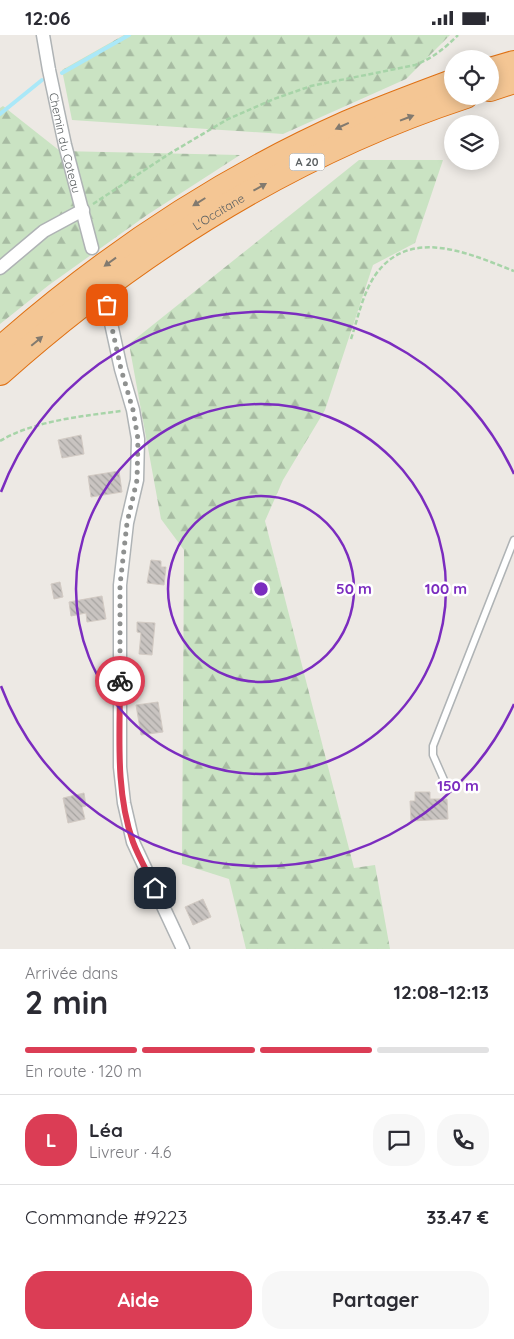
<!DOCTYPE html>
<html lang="fr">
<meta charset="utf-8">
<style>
body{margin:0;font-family:Quicksand,sans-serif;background:#f7f7f7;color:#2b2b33;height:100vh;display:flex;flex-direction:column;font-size:19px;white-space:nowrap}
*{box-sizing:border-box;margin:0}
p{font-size:16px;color:#7c7c81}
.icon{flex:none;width:28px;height:28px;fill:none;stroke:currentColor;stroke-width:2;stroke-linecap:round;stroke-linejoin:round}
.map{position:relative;height:914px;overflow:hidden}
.details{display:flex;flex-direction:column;background:#fff;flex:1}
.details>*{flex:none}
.fabs{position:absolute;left:444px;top:15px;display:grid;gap:10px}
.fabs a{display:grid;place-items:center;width:55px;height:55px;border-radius:50%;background:#fff;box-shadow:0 2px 12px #0003;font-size:25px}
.pin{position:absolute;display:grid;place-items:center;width:42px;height:42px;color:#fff;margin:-21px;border-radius:10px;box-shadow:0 2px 8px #0006}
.courier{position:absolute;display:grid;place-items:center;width:50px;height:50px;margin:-25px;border:4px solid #db3d55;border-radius:50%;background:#fff;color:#222;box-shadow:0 1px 6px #0007}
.headline em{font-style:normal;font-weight:800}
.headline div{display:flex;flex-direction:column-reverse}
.headline{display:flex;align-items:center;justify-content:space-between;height:85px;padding:0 25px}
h1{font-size:32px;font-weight:800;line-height:38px}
.bar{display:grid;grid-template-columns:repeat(4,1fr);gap:8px 5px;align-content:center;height:60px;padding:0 25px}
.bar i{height:6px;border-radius:4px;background:#e1e1e2}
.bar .on{background:#db3d55}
.bar p{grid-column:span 4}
.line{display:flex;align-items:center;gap:12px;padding:0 25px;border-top:1px solid #e1e1e2}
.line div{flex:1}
.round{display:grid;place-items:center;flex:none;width:52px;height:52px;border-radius:20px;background:#f7f7f7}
.primary-button{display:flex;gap:10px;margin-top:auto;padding:10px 25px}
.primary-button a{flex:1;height:58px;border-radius:20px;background:#db3d55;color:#fff;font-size:20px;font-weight:800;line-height:58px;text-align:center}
.primary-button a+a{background:#f7f7f7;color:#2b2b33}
.status{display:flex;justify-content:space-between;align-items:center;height:35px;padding:0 25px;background:#fff;direction:ltr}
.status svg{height:14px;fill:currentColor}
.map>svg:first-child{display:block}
.forest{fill:url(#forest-firs)}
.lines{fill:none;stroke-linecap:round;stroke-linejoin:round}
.stream{stroke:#aae8f8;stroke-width:4}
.building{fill:url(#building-back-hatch);stroke:#d2cac3}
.lane-casing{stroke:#afb3b5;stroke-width:9}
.street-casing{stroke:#afb3b5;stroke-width:15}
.highway-casing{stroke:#df7013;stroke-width:26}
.path{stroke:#a7d4a8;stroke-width:2.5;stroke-dasharray:5 2.5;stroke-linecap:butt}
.lane{stroke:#fff;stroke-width:6}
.street{stroke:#fff;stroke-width:12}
.highway{stroke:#f4c694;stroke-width:24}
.oneway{fill:#827a6f}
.done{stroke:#8f9190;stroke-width:5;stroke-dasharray:0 9}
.route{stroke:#db3d55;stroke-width:6}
.ring{fill:none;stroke:#7b2cbf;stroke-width:2.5}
.labels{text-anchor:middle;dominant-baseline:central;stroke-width:5;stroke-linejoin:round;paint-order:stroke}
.shield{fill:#fff;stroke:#8d9092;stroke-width:1}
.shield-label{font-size:11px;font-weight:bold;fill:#5c6163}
.street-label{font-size:12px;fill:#5c6163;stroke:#fff}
.centre{fill:#7b2cbf;stroke:#fff;stroke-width:2.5}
.ring-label{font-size:15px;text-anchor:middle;font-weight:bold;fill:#7b2cbf;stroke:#fff;stroke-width:5;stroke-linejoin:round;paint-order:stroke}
</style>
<div class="status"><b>12:06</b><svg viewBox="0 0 49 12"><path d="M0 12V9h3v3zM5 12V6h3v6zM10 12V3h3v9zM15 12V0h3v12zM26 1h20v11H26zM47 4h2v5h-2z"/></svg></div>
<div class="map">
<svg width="514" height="914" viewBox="0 0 514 914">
<defs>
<pattern id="forest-firs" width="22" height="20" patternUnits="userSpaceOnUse" patternTransform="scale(1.25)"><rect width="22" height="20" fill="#cae3c3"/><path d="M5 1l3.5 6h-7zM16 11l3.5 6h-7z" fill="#a7bba2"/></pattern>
<pattern id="building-back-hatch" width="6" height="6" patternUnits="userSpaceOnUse" patternTransform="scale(1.25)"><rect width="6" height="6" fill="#c9c4c1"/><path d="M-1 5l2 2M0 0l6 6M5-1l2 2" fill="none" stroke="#a6a3a0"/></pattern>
</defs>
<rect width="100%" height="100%" fill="#ede9e4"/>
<!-- forest -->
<path class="forest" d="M124 0H450L406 44 283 99 72 85 62 35Z
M3 71 60 116 240 120 147 180 49 250 0 289V73Z
M359 125H443L415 208 373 230 325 375 283 445 265 486 354 833 375 830 390 914H246L229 844 182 829 184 515 161 484 129 309Z"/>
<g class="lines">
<!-- stream -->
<path class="stream" d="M62 38 129 0
M0 79 42 45"/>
</g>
<!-- building -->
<path class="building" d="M81 400 84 419 62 423 58 405Z
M119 436 122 457 91 462 88 441Z
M151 525 161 526V532H166L164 550 147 548Z
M60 547 63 562 54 564 51 549Z
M102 561 106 584 87 587 86 578 71 581 69 567Z
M137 587 155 588 152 620 139 619 141 598 137 597Z
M158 667 163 697 141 700 136 670Z
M415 757H430V764H447L448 784 411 786 410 766H415Z
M84 758 86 771 82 772 85 784 68 788 63 763Z
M203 864 211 882 193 890 185 872Z"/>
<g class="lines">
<defs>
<path id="lane" d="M444 745 433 720V711L514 505"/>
<g id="street">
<path id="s1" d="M43 0 49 35 65 110 92 213"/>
<path d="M0 233 44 196 83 175"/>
<path d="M107 270 121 334 133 375 138 404 137 445 127 488 120 550V732L124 768 133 807 183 914"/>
</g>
<g id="highway">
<path d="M490 35 514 28"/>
<path d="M490 54 514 46"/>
<path d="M0 314C103 223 221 144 347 88 382 73 417 60 452 47"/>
<path id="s2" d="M0 338C136 217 293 118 466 61"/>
</g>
</defs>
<!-- lane casing -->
<use href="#lane" class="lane-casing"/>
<!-- street casing -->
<use href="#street" class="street-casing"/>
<!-- highway casing -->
<use href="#highway" class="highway-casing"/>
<!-- path -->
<path class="path" d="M93 169 169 119 228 84 274 64 311 51 415 30C433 23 445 13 458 0
M351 304C358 283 363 257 376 239 411 191 470 219 514 236
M0 406C33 386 83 381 121 376"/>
<!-- lane -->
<use href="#lane" class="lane"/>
<!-- street -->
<use href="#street" class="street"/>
<!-- highway -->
<use href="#highway" class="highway"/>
</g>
<!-- one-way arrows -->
<defs><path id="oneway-solid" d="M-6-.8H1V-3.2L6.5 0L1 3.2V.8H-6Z" transform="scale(1.25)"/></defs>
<g class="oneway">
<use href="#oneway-solid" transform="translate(407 83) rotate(-21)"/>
<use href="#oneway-solid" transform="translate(342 91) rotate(155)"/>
<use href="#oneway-solid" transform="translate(260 152) rotate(-29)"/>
<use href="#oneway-solid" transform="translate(199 167) rotate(148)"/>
<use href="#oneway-solid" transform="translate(110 227) rotate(144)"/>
<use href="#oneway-solid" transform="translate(37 306) rotate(-40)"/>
</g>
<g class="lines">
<!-- done -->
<path class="done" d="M107 270 121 334 133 375 138 404 137 445 127 488 120 550V646"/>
<!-- route -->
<path class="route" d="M120 646C120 699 115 756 133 807 139 823 148 838 155 853"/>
</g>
<!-- distance rings -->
<g class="ring">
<circle cx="261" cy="554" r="93"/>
<circle cx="261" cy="554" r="185"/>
<path d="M514 669A278 278 0 0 1 1 651M1 457A278 278 0 0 1 514 439"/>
</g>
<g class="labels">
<!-- shield labels -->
<rect class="shield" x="289.5" y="118.5" width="35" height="17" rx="4"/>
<g class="shield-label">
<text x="307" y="127">A 20</text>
</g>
<!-- street labels -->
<g class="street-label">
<text stroke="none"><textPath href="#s1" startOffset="110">Chemin du Coteau</textPath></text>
<text stroke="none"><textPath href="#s2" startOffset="272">L'Occitane</textPath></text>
</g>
</g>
<circle cx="261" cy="554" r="8" class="centre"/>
<g class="ring-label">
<text x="354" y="559">50 m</text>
<text x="446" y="559">100 m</text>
<text x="458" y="756">150 m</text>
</g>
</svg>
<div class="fabs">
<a><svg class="icon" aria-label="locate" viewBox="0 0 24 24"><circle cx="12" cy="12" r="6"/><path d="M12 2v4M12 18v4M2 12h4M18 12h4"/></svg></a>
<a><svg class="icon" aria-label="layers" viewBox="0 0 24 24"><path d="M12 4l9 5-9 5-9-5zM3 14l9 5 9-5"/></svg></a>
</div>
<div class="pin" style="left:107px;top:270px;background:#ea580c"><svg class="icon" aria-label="bag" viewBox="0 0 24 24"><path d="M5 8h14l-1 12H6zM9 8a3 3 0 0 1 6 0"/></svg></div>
<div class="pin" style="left:155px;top:853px;background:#1f2937"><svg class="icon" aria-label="home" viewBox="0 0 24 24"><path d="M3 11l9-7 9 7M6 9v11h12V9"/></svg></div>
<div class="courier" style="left:120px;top:646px"><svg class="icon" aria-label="bike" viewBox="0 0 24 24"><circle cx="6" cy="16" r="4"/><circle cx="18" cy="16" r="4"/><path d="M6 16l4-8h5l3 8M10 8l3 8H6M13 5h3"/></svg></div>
</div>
<section class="details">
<div class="headline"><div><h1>2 min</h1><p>Arrivée dans</p></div><em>12:08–12:13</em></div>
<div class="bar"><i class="on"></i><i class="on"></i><i class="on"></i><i></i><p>En route · 120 m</p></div>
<div class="line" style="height:90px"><b class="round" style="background:#db3d55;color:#fff">L</b><div><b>Léa</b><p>Livreur · 4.6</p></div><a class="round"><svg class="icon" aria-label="chat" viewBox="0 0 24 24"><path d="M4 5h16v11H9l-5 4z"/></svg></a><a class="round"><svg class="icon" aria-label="phone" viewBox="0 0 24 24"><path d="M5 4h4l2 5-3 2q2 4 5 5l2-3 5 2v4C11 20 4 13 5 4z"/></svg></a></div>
<div class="line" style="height:65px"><div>Commande #9223</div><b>33.47 €</b></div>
<div class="primary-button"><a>Aide</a><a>Partager</a></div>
</section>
